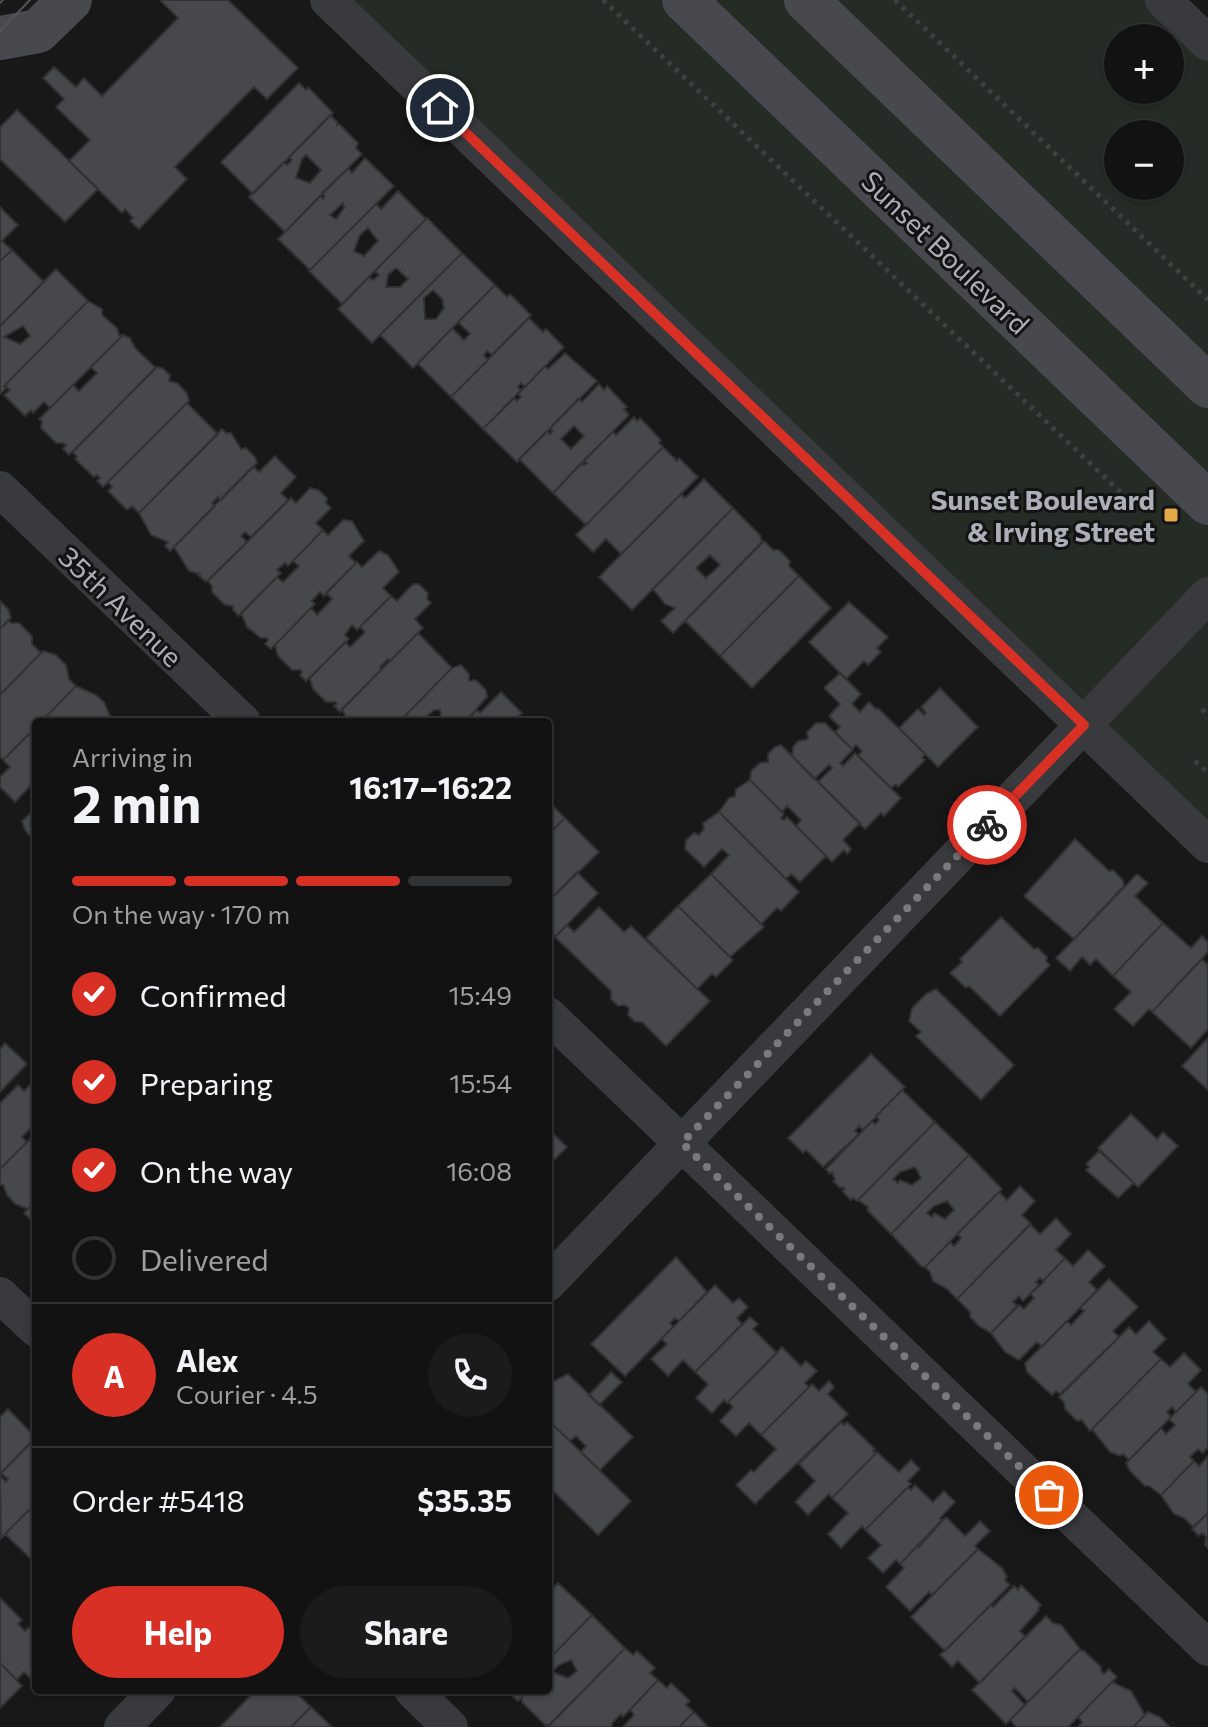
<!DOCTYPE html>
<meta charset="utf-8">
<style>
body{margin:0;font-family:Commissioner,sans-serif;background:#1b1b1c;color:#f1f3f6;height:100vh;display:flex;flex-direction:column;font-size:30px;white-space:nowrap}
*{box-sizing:border-box;margin:0}
p{font-size:26px;color:#9c9ea0}
.icon{flex:none;width:44px;height:44px;fill:none;stroke:currentColor;stroke-width:2;stroke-linecap:round;stroke-linejoin:round}
.map{position:relative;flex:1;overflow:hidden}
.details{position:absolute;left:32px;top:718px;width:520px;height:976px;display:flex;flex-direction:column;background:#121213;border-radius:8px;box-shadow:0 2px 6px #0004,0 0 0 2px #313233}
.details>*{flex:none}
.tools{position:absolute;left:1104px;top:24px;display:grid;gap:16px}
.tools a{display:grid;place-items:center;width:80px;height:80px;border-radius:50%;background:#121213;box-shadow:0 2px 6px #0004,0 0 0 2px #313233;font-size:40px}
.pin{position:absolute;display:grid;place-items:center;width:68px;height:68px;color:#fff;margin:-34px;border:4px solid #fff;border-radius:50%;box-shadow:0 2px 8px #0007}
.courier{position:absolute;display:grid;place-items:center;width:80px;height:80px;margin:-40px;border:6px solid #d93025;border-radius:50%;background:#fff;color:#222;box-shadow:0 2px 10px #0007}
.overview em{font-style:normal;font-weight:700}
.overview div{display:flex;flex-direction:column-reverse}
.overview{display:flex;align-items:center;justify-content:space-between;height:136px;padding:0 40px}
h1{font-size:52px;font-weight:700;line-height:60px}
.bar{display:grid;grid-template-columns:repeat(4,1fr);gap:12px 8px;align-content:center;height:96px;padding:0 40px}
.bar i{height:10px;border-radius:6px;background:#313233}
.bar .selected{background:#d93025}
.bar p{grid-column:span 4}
.line{display:flex;align-items:center;gap:20px;padding:0 40px;border-top:2px solid #313233}
.line div{flex:1}
.round{display:grid;place-items:center;flex:none;width:84px;height:84px;border-radius:42px;background:#1b1b1c}
ol{padding:0 40px;list-style:none}
li{display:flex;align-items:center;gap:24px;height:88px}
li p{margin-inline-start:auto}
li .icon{padding:8px;border-radius:50%;background:#d93025;color:#fff;stroke-width:4}
li:last-child{color:#9c9ea0}
li i{width:44px;height:44px;border:4px solid #313233;border-radius:50%}
.action{display:flex;gap:16px;margin-top:auto;padding:16px 40px}
.action a{flex:1;height:92px;border-radius:48px;background:#d93025;color:#fff;font-size:32px;font-weight:700;line-height:92px;text-align:center}
.action a+a{background:#1b1b1c;color:#f1f3f6}
.map>svg:first-child{display:block}
.green{fill:#242c25;fill-rule:evenodd}
.building{fill:#47484c;stroke:#323235;stroke-width:2;fill-rule:evenodd}
.lines{fill:none;stroke-linecap:round;stroke-linejoin:round}
.path{stroke:#3f4145;stroke-width:5;stroke-dasharray:4 6;stroke-linecap:butt}
.street{stroke:#393a3e;stroke-width:36}
.secondary{stroke:#47494e;stroke-width:44}
.tram{stroke:#525459;stroke-width:2}
.done{stroke:#787a80;stroke-width:8;stroke-dasharray:0 14.4}
.route{stroke:#d93025;stroke-width:10}
.poi-dot{fill:#e4aa45;stroke:#131314;stroke-width:3}
.labels{text-anchor:middle;dominant-baseline:central;stroke-width:6;stroke-linejoin:round;paint-order:stroke}
.street-label{font-size:28px;fill:#abafb8;stroke:#131314}
.poi-label{font-size:28px;font-weight:bold;fill:#abafb8;stroke:#131314;text-anchor:end}
</style>
<div class="map">
<svg width="1208" height="1727" viewBox="0 0 1208 1727">
<rect width="100%" height="100%" fill="#181819"/>
<!-- green -->
<path class="green" d="M328 0H1162L1208 44V844ZM1118 38H1170V90H1118ZM1118 134H1170V186H1118Z"/>
<!-- building -->
<path class="building" d="M160 0H228L298 68 267 99 254 87 175 167 187 179 139 229 130 221 133 218 125 209 122 213 69 161 90 140 56 107 64 99 43 78 54 67 76 87 84 78 102 96 178 18Z
M299 83 306 90 308 87 333 113 253 194 221 162Z
M17 110 98 189 65 222 0 159V127Z
M330 115 337 122V125L339 124 358 143 356 148 362 154 285 232 249 197 284 162 287 165 292 160 289 157ZM306 155 321 170 310 183 296 178 302 159Z
M365 158 394 186 310 270 278 239 320 196 323 199 325 196 322 193 348 168 352 173ZM343 203 344 208 336 219 330 215Z
M398 191 426 219 342 304 309 271 376 204 381 209ZM368 228 378 241 364 256 354 251 360 235Z
M0 207 18 225 2 241 12 250 0 261Z
M427 218 462 253 372 343 338 309 369 277 373 280 379 275 375 271ZM396 268 408 279 400 287H386L388 275Z
M12 250 44 282 0 326V261Z
M462 253 495 285 413 368 380 335ZM433 290 442 299 444 308 436 319H425L424 298Z
M56 269 88 301 4 386 6 388 0 394V326ZM23 326 30 336 20 344 4 337Z
M495 285 507 297 510 294 531 315 492 355 487 351 484 355 488 360 451 397 418 364 452 328 464 340 470 334 458 322Z
M88 301 102 309V315L117 328 119 335H123L50 408 44 402 33 413 31 410 25 416 4 395 10 390 5 385Z
M529 318 543 332 546 329 564 347 525 387 521 383 518 387 521 390 483 429 451 397Z
M123 335 130 338 135 348 156 368 69 455 63 449 66 445 63 443H56L41 428 42 421 39 419 73 385 79 391 97 373 91 367Z
M565 353 597 381 517 462 483 429 514 398 517 401 521 397 518 394 545 366 548 369Z
M156 367 162 368 170 375 169 381 177 383 187 393 189 401 103 487 97 481 100 478 97 475 94 477 75 459 77 457 73 452Z
M599 384 604 390 607 386 627 407 624 409 629 415 553 493 519 459 547 431 550 434 553 431 550 428 579 398 582 402ZM574 426 584 436 571 449 561 439Z
M187 403 218 434 139 513 132 506 127 510 108 491 112 487 108 482Z
M634 417 637 421 640 418 661 440 659 443 663 447 586 525 553 493 581 463 584 465 587 463 584 460 613 432 616 435Z
M222 429 226 433H231L241 449 246 448 255 457 257 463 221 500 218 497 212 503 215 506 170 551 165 546 168 542 151 535 139 513Z
M663 447 677 461 679 458 698 477 621 554 606 539 593 552 576 535Z
M275 456 296 477 281 493 288 500 251 537 245 532 241 536 247 542 206 582 198 575 200 574 189 571 174 547 253 466 259 472Z
M704 479 733 508 632 610 599 577 681 494 685 498Z
M310 488 318 490 327 498 326 503 331 508 316 523 323 530 288 566 285 563 277 570 281 573 277 577 239 616 233 610V606L225 605 212 592V586L208 581 291 498 296 503Z
M733 508 760 535 762 542 673 633 661 621 675 608 665 604 653 589ZM710 555 720 565 706 578 696 568Z
M343 520 352 521 364 541 349 556 356 563 324 596 320 592 312 601 315 604 271 649 265 644 268 640 267 638H261L247 627 241 613 277 577 283 582 299 566 293 561 323 530 328 535Z
M764 541 773 550H779L790 561 789 566 799 576 720 656 685 621Z
M379 551 388 555 399 572 383 588 391 596 357 630 352 625 345 635 349 639 306 681 300 675 302 672 301 670H292L278 656 275 645 311 608 317 615 332 599 326 593 357 562 362 567Z
M799 576 831 608 752 688 720 656Z
M413 584H419L428 593 427 599 431 603 415 619 423 628 390 661 388 659 380 667 382 669 340 712 334 706 337 704 335 702H326L313 689 310 678 345 642 350 647 365 632 360 627 391 596 397 601Z
M0 601 8 609 11 618 0 629Z
M849 602 888 637 877 648 881 652 868 665 864 661 846 679 809 642Z
M8 620 11 623H19L32 636V644L41 653 0 695V629Z
M418 633 452 668 399 722H348L342 709Z
M43 651 56 655 66 665 69 679 76 686 41 722H36V727L3 760 0 756V695Z
M461 665 469 674V681L476 680 486 690 487 697 465 722H436L441 717 440 710H434L424 719 427 722H399L452 668Z
M840 673 861 694 852 704 860 712 869 702 876 709 878 708 925 754 922 758 925 760 898 787 896 784 891 788 858 755 862 751 856 745 852 749 835 732 840 727 829 716 840 704 824 688Z
M76 686 96 695 104 702 111 718 106 722H41Z
M940 688 978 727 938 767 899 728 918 709 924 715 926 713 921 707Z
M501 692 522 713 513 722H465L477 710 480 713Z
M816 723H825L853 750 840 763 843 766 855 753 901 798 884 816 881 813 865 829 818 782 832 768 829 765 814 779 792 756 793 747 798 741 808 739 807 732Z
M36 727V792L30 786 15 802 0 787V777L10 767 3 760Z
M781 745 860 823 843 840 851 849 847 854 844 850 832 862 796 826 801 820 787 806 782 812 750 780 751 771 760 763 768 762V754L775 747Z
M750 780 784 814 781 818 784 820 787 817 826 856 800 882 791 874 786 879 719 812 729 798 735 796 736 789Z
M548 801 565 818 548 835Z
M36 808V836L31 837 25 830 22 821Z
M719 812 799 892 781 911 777 908 761 924 711 874 729 855 722 849 704 867 685 849 686 840 694 833 699 835 704 829 703 823Z
M565 818 599 852 548 902V835Z
M1075 839 1109 871 1113 870 1123 880 1124 886 1074 939 1024 896Z
M577 872 598 893 555 937 548 931V902Z
M711 874 764 927 730 957 678 906Z
M1137 874 1148 883 1135 896 1163 923 1113 976 1096 959 1090 965 1082 957 1070 971 1056 958Z
M678 906 733 960 716 977 712 974 697 989 646 938Z
M599 907 624 932 631 926 710 1001 666 1046 642 1022H635L628 1015 629 1008 625 1005 618 1006 611 999V991L555 937 567 925 574 932Z
M1001 917 1034 949 1038 948 1047 957 1046 961 1050 965 1000 1016 969 986 966 988 950 973 962 962 960 959Z
M1163 923 1191 948 1202 936 1208 942V952L1152 1012 1149 1009 1133 1026 1114 1009 1131 992 1113 976Z
M1202 959 1208 965V1029L1191 1048 1152 1012Z
M936 989 1014 1065 981 1100 916 1036 921 1032 909 1021 912 1008 926 994Z
M1208 1038V1090L1182 1066Z
M5 1043 27 1064 0 1092V1049Z
M871 1054 905 1087 863 1130 859 1126 855 1131 859 1134 823 1167 806 1150 803 1153 788 1138Z
M36 1079V1123L22 1137 27 1142 0 1169V1103L18 1085 24 1091Z
M902 1090 935 1122 857 1201 853 1198 851 1200 842 1191 845 1189 842 1187 840 1188 833 1181 835 1180 832 1172 830 1174 826 1169 872 1121 875 1124 879 1120 876 1116Z
M1131 1114 1157 1139 1163 1132 1178 1146 1138 1187 1098 1148Z
M935 1122 969 1155 891 1234 867 1210 868 1207 858 1200ZM915 1167 921 1178 912 1185 900 1180 898 1183 893 1179 900 1172Z
M548 1129 567 1147 548 1166Z
M36 1133V1200L28 1209 15 1204 7 1195 3 1185H0V1169Z
M1099 1151 1134 1183 1118 1198 1086 1170 1089 1167 1086 1164Z
M969 1155 1002 1189 925 1267H922L891 1234ZM947 1201 954 1210 945 1219 934 1213 932 1217 927 1213 934 1206Z
M1020 1186 1035 1201 1022 1215 1031 1224 957 1299 947 1289 933 1281 930 1272 925 1267 950 1242 954 1246 961 1238 957 1234 999 1192 1007 1200Z
M36 1200V1217L31 1220 24 1213Z
M1056 1218 1071 1234 1056 1250 1065 1258 1043 1281 1040 1278 1036 1282 1039 1285 1023 1301 1019 1296 1013 1302 1017 1306 991 1333 979 1326 970 1317V1312L957 1299 1030 1224 1040 1234Z
M1088 1250 1105 1266 1089 1282 1097 1290 1042 1347 1037 1342 1019 1360 1005 1352 991 1333 1019 1305 1024 1309 1034 1298 1030 1294 1044 1282 1043 1281 1065 1258 1073 1266Z
M676 1257 707 1292 679 1321 675 1318 670 1323 673 1327 625 1376 591 1344Z
M1109 1279 1138 1307 1113 1331 1119 1337 1060 1394 1056 1391 1052 1395 1027 1372 1025 1363 1067 1321 1071 1325 1084 1311 1080 1308Z
M715 1285 733 1303 739 1298 748 1307 737 1318 742 1324 695 1372 683 1360 668 1376 651 1359 667 1344 661 1339Z
M750 1317 758 1324 753 1329 777 1353 727 1403 724 1400 712 1413 696 1398 708 1384 695 1372Z
M1149 1321 1166 1339 1153 1352 1161 1359 1090 1431 1082 1420 1077 1421 1065 1409 1064 1402 1059 1397 1129 1327 1136 1334Z
M782 1347 801 1366 806 1361 817 1371 805 1383 809 1387 761 1435 749 1423 736 1436 720 1421 733 1407 728 1402Z
M1184 1353 1201 1370 1188 1384 1196 1392 1176 1412 1172 1407 1167 1412 1171 1417 1169 1419 1129 1460 1123 1454 1120 1456 1110 1452 1092 1429 1161 1359 1170 1367Z
M611 1372 622 1382 599 1405 589 1395Z
M568 1374 633 1437 600 1470 581 1452 586 1446 576 1436 570 1441 548 1420V1384Z
M829 1381 834 1387 828 1394 848 1414 755 1504 736 1485 751 1470 754 1472 776 1449 761 1435 812 1384 819 1391Z
M1201 1387 1208 1394V1447L1203 1453 1198 1449 1190 1457 1194 1461 1161 1495 1149 1486H1145L1130 1471 1126 1463 1161 1428 1166 1434 1175 1425 1169 1419Z
M8 1409 36 1438 0 1474V1417Z
M548 1420 631 1501 598 1535 548 1486Z
M841 1422 844 1425 847 1422 875 1449 873 1451 875 1454 832 1498 829 1494 808 1515 795 1502 815 1481 799 1464Z
M32 1441 36 1445V1503L1 1538 0 1476 6 1482 8 1479 1 1473Z
M877 1452 899 1472 911 1460 920 1469 908 1481 911 1484 865 1530 862 1526 841 1548 828 1534 848 1513 832 1498Z
M1208 1456V1513L1193 1527 1184 1518 1174 1514 1161 1495 1194 1461 1199 1466Z
M915 1485 933 1502 944 1491 955 1502 940 1518 942 1520 900 1564 896 1560 883 1573 868 1558 881 1545 865 1530 908 1487 911 1490Z
M36 1503V1564L5 1534Z
M1208 1513V1548L1205 1545 1206 1537 1202 1533 1199 1536 1192 1529Z
M946 1517 965 1536 980 1521 990 1531 975 1546 978 1549 932 1595 929 1592 910 1611 886 1587 904 1568 900 1564 918 1545 919 1547Z
M978 1549 1002 1568 1007 1577 1005 1580 1010 1585 945 1651 911 1617Z
M558 1583 592 1615 548 1660V1593Z
M1021 1585 1041 1605 1038 1608 1039 1610 1020 1631 1025 1636 980 1683 958 1661 952 1667 940 1655 991 1605 993 1607 1014 1586 1018 1590Z
M0 1598 22 1620 18 1624 25 1631 29 1627 36 1633V1674L31 1679 24 1672 17 1680 0 1663Z
M592 1615 625 1648 550 1725H545L522 1702V1697L518 1701 513 1697 519 1690H548V1660ZM571 1660 577 1671 568 1678 552 1672 559 1665Z
M1046 1616 1053 1623 1061 1625 1080 1649 1028 1702 1015 1688 1012 1691 1025 1705 1006 1724 972 1690Z
M625 1648 633 1655 637 1651 655 1668 650 1673 658 1680 623 1717 621 1714 612 1723V1727H547Z
M1079 1650 1084 1651 1101 1667V1671L1104 1674 1109 1669 1117 1677 1068 1727H1016L1010 1720Z
M0 1663 22 1686 0 1708Z
M658 1680 667 1688 671 1683 690 1701 686 1705 694 1712 679 1727H623L634 1715 630 1710Z
M1112 1682 1131 1691 1145 1715 1133 1727H1078L1082 1722 1078 1717Z
M256 1690H293L311 1707 291 1727H220Z
M311 1707 332 1727H291Z
M694 1712 708 1727H679Z
M1148 1712 1160 1717 1170 1727H1133Z"/>
<g class="lines">
<!-- path -->
<path class="path" d="M603 0 1137 508
M895 0 1208 300
M1202 709 1208 716
M1195 761 1208 773"/>
<!-- street -->
<path class="street" d="M328 0 1208 845
M1163 0 1208 43
M0 489 243 722
M548 1015 1208 1648
M548 1283 1208 595
M0 1295 36 1329
M412 1690 450 1727
M122 1727 158 1690"/>
<!-- secondary -->
<path class="secondary" d="M684 0 1208 503
M806 0 1208 386
M0 38 38 31 70 0"/>
<!-- tram -->
<path class="tram" d="M0 3 3 0
M0 31 30 0"/>
</g>
<g class="lines">
<!-- done -->
<path class="done" d="M987 825 682 1143 1049 1495"/>
<!-- route -->
<path class="route" d="M440 108 1084 725 987 825"/>
</g>
<!-- markers -->
<rect class="poi-dot" x="1163" y="507" width="16" height="16" rx="4"/>
<g class="labels">
<!-- street labels -->
<g class="street-label">
<text transform="translate(946 252) rotate(44)">Sunset Boulevard</text>
<text transform="translate(121 606) rotate(44)">35th Avenue</text>
</g>
<!-- poi labels -->
<g class="poi-label">
<text x="1155" y="499">Sunset Boulevard<tspan x="1155" dy="32">&amp; Irving Street</tspan></text>
</g>
</g>
</svg>
<div class="tools">
<a>+</a>
<a>−</a>
</div>
<div class="pin" style="left:1049px;top:1495px;background:#ea580c"><svg class="icon" aria-label="bag" viewBox="0 0 24 24"><path d="M5 8h14l-1 12H6zM9 8a3 3 0 0 1 6 0"/></svg></div>
<div class="pin" style="left:440px;top:108px;background:#1f2937"><svg class="icon" aria-label="home" viewBox="0 0 24 24"><path d="M3 11l9-7 9 7M6 9v11h12V9"/></svg></div>
<div class="courier" style="left:987px;top:825px"><svg class="icon" aria-label="bike" viewBox="0 0 24 24"><circle cx="6" cy="16" r="4"/><circle cx="18" cy="16" r="4"/><path d="M6 16l4-8h5l3 8M10 8l3 8H6M13 5h3"/></svg></div>
<section class="details">
<div class="overview"><div><h1>2 min</h1><p>Arriving in</p></div><em>16:17–16:22</em></div>
<div class="bar"><i class="selected"></i><i class="selected"></i><i class="selected"></i><i></i><p>On the way · 170 m</p></div>
<ol>
<li><svg class="icon" aria-label="check" viewBox="0 0 24 24"><path d="M5 12l5 5 9-10"/></svg>Confirmed<p>15:49</p></li>
<li><svg class="icon" aria-label="check" viewBox="0 0 24 24"><path d="M5 12l5 5 9-10"/></svg>Preparing<p>15:54</p></li>
<li><svg class="icon" aria-label="check" viewBox="0 0 24 24"><path d="M5 12l5 5 9-10"/></svg>On the way<p>16:08</p></li>
<li><i></i>Delivered</li>
</ol>
<div class="line" style="height:144px"><b class="round" style="background:#d93025;color:#fff">A</b><div><b>Alex</b><p>Courier · 4.5</p></div><a class="round"><svg class="icon" aria-label="phone" viewBox="0 0 24 24"><path d="M5 4h4l2 5-3 2q2 4 5 5l2-3 5 2v4C11 20 4 13 5 4z"/></svg></a></div>
<div class="line" style="height:104px"><div>Order #5418</div><b>$35.35</b></div>
<div class="action"><a>Help</a><a>Share</a></div>
</section>
</div>
